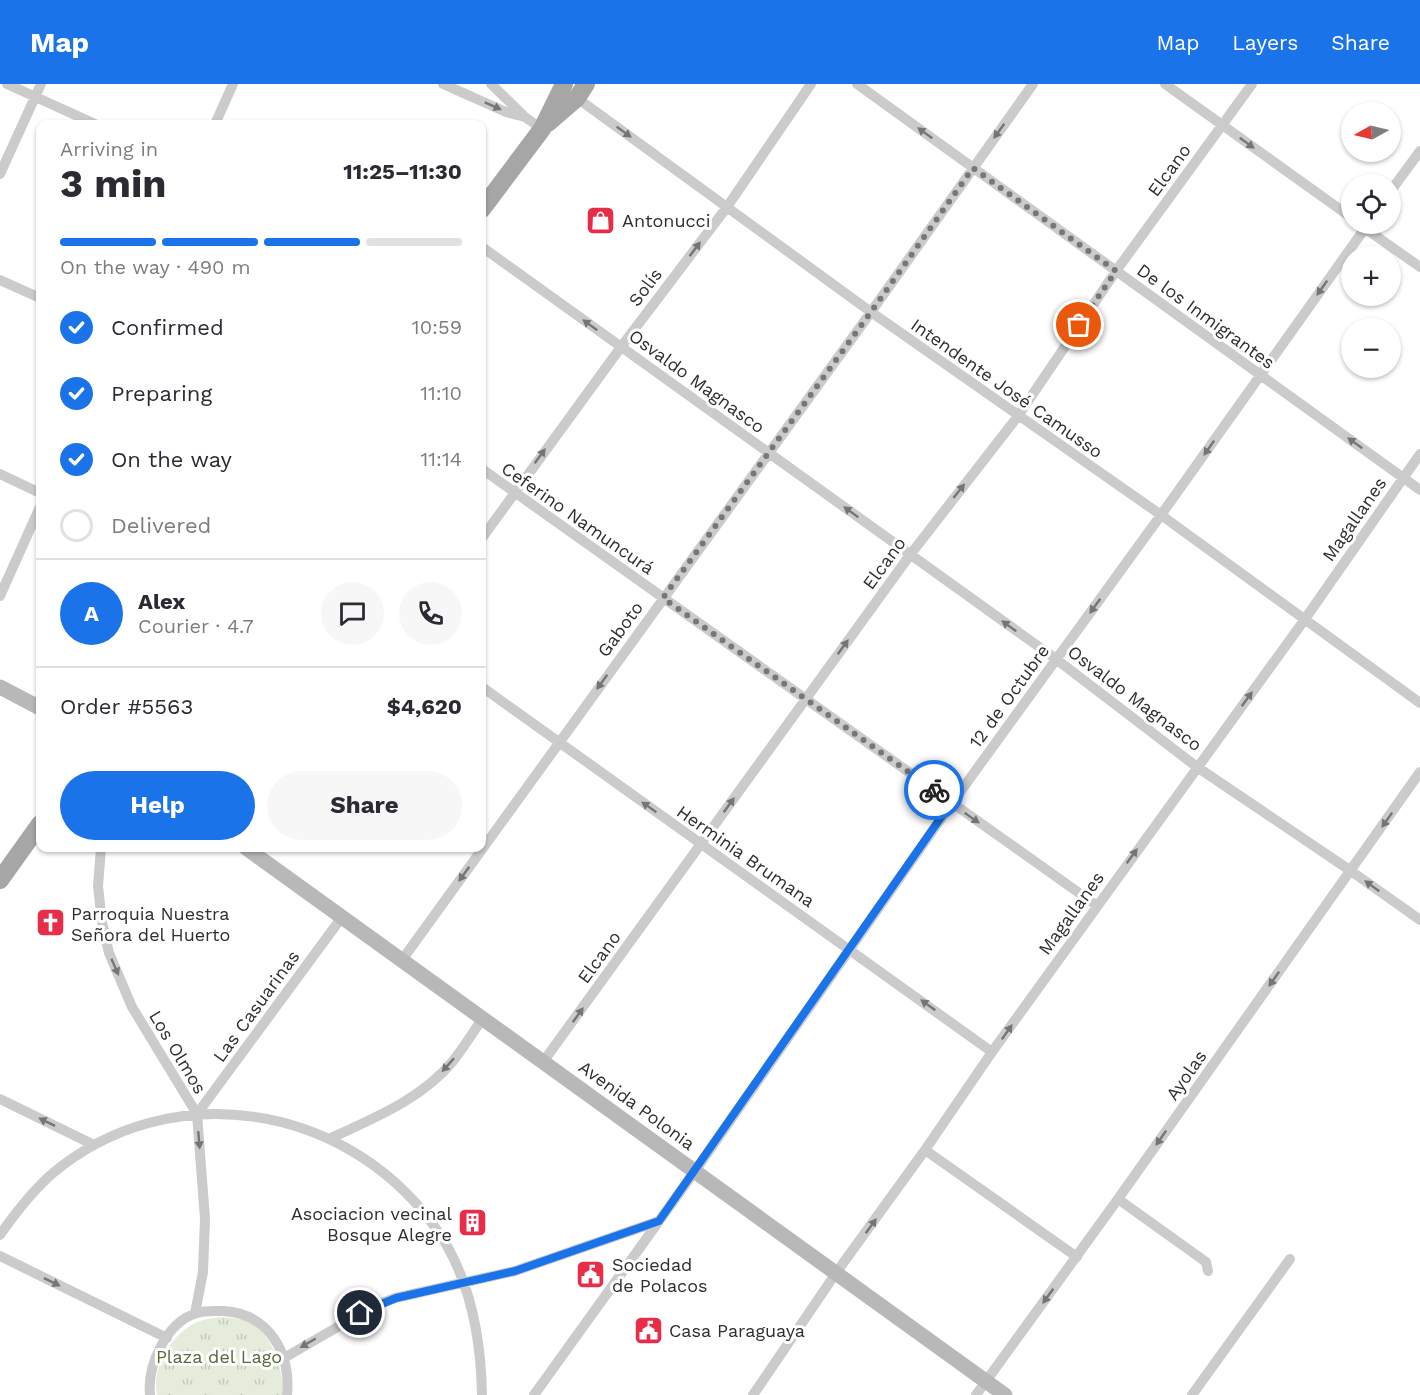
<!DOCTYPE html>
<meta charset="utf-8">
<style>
body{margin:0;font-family:"Work Sans",sans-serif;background:#f7f7f7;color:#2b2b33;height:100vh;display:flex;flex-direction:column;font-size:22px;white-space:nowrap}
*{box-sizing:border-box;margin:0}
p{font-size:20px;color:#7c7c81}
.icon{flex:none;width:33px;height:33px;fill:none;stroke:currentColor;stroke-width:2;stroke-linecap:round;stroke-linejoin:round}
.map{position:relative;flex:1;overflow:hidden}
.sheet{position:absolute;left:36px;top:36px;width:450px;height:732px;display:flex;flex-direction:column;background:#fff;border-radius:12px;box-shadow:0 2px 4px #0004}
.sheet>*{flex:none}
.needle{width:39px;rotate:262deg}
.fabs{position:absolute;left:1341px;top:18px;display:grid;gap:12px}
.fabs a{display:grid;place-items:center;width:60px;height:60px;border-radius:50%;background:#fff;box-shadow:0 2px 4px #0004;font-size:30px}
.pin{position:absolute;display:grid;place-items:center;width:51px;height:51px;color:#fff;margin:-26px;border:3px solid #fff;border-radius:50%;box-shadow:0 2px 6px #0007}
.courier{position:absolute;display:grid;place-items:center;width:60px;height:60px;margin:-30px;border:4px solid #1a73e8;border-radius:50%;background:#fff;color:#222;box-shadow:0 2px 8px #0007}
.headline em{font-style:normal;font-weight:700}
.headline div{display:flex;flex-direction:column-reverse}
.headline{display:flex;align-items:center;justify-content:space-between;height:102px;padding:0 24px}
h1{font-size:39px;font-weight:700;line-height:45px}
.bar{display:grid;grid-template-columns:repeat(4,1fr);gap:9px 6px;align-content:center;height:72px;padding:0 24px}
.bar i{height:8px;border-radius:4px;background:#e1e1e2}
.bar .selected{background:#1a73e8}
.bar p{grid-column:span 4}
.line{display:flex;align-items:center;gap:15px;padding:0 24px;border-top:2px solid #e1e1e2}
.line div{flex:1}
.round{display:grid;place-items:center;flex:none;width:63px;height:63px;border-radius:32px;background:#f7f7f7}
ol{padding:0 24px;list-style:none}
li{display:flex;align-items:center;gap:18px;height:66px}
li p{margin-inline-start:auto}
li .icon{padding:6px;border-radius:50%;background:#1a73e8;color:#fff;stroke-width:4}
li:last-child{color:#7c7c81}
li i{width:33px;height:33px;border:3px solid #e1e1e2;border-radius:50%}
.primary-button{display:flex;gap:12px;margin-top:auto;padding:12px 24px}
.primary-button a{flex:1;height:69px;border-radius:36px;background:#1a73e8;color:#fff;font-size:24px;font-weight:700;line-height:69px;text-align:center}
.primary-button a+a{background:#f7f7f7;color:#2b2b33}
header{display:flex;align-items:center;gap:36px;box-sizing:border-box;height:84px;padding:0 30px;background:#1a73e8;color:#fff}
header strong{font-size:28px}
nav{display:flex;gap:33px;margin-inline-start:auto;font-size:21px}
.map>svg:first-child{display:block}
.park{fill:url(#park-tufts)}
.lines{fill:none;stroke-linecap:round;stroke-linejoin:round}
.minor{stroke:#cbcbcb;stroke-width:10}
.secondary{stroke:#b8b8b8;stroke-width:15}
.primary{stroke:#a6a6a6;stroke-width:18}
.oneway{fill:#757575}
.done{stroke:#777;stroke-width:6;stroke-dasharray:0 10.8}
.route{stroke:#1a73e8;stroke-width:8}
.labels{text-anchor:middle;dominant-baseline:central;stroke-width:6;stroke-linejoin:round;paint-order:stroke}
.street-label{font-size:18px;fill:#2e2e2e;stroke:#fff}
.poi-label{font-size:18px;fill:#2e2e2e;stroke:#fff;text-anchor:start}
.park-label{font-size:18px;fill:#546a3b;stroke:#fff}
</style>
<header>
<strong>Map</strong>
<nav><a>Map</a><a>Layers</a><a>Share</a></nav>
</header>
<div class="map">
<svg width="1420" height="1311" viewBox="0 0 1420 1311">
<defs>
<pattern id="park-tufts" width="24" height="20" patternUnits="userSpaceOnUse" patternTransform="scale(1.5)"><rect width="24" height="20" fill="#e5ecdb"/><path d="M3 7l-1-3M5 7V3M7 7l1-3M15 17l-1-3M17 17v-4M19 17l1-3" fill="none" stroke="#c5cbbc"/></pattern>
</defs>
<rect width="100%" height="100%" fill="#fff"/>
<!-- park -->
<path class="park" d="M223 1233C232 1234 243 1235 251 1239 273 1252 285 1287 282 1311H157C152 1283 170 1252 195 1239 204 1235 213 1234 223 1233Z"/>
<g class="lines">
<!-- minor -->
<path class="minor" d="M7 0 95 40
M443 0 506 28 525 33 542 45
M491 0 523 31
M857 0 1420 406
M1165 0 1352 134
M577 14 871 228 1161 431 1420 619
M215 40 233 0
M0 90 41 0
M1390 108 1420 67
M1359 140 1420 183
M482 163 1056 575 1197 683 1351 787 1420 836
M0 196 40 214
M482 385 1096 821
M0 390 40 409
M482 454 621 263 727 123 811 0
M0 512 40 423
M482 603 992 968
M101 764 98 802 102 838 109 869 132 923 197 1030 205 1135 203 1188 195 1229
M402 876 871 228 1033 0
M543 978 910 471 1018 332 1116 187 1252 0
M0 1015 94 1061
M197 1030 342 833
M331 1054C374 1034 422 1015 453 977 464 963 473 948 483 934
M925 1066 1077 1173
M1118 1115 1206 1178 1208 1187
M0 1151C16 1128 32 1107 53 1089 169 992 343 1019 432 1139 469 1188 481 1251 482 1311
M0 1172 167 1254
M284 1274 372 1223 395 1214 515 1187 659 1137
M150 1311C147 1282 166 1238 197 1229 205 1226 215 1227 224 1227 269 1230 291 1269 287 1311
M534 1311 695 1087 952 719 1161 431 1368 140
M753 1311 836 1189 925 1066 992 968 1305 535 1420 370
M976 1311 1118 1115 1420 688
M1192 1311 1290 1175"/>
<!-- secondary -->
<path class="secondary" d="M0 603 40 624
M246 764 1005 1311"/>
<!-- primary -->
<path class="primary" d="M548 39 577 14 586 0
M482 125 542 45 564 0
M0 796 40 740"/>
</g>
<!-- one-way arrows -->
<defs><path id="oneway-solid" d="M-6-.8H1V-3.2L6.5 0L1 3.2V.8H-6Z" transform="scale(1.5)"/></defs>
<g class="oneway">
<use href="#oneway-solid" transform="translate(493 22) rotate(24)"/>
<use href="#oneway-solid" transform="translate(999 47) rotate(126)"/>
<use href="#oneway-solid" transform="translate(624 48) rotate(36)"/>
<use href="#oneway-solid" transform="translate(925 49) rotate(-144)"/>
<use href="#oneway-solid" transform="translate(1247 59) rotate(36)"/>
<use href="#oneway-solid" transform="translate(695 165) rotate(-53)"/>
<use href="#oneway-solid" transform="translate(1322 204) rotate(125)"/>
<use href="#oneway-solid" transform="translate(590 241) rotate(-144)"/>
<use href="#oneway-solid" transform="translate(1355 359) rotate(-144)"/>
<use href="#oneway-solid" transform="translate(1209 364) rotate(125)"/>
<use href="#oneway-solid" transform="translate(540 372) rotate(-54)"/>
<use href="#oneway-solid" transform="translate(959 407) rotate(-52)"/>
<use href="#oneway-solid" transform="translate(851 428) rotate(-144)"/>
<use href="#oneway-solid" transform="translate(1095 522) rotate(126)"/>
<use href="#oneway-solid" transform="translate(1009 542) rotate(-144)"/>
<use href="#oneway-solid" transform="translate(843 563) rotate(-54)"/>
<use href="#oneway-solid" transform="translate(602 598) rotate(126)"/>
<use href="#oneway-solid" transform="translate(1247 615) rotate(-54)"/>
<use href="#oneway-solid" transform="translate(729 721) rotate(-54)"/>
<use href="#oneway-solid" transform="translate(649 723) rotate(-145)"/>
<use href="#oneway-solid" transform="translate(972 734) rotate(35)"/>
<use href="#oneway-solid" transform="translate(1387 736) rotate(125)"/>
<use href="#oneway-solid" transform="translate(1132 772) rotate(-54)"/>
<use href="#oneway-solid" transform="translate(464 790) rotate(126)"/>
<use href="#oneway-solid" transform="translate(1372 802) rotate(-144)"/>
<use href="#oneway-solid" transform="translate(115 883) rotate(66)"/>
<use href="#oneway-solid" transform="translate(1274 895) rotate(125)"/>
<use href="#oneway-solid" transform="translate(928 921) rotate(-144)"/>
<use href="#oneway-solid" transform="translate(578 931) rotate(-54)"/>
<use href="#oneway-solid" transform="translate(1007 948) rotate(-55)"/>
<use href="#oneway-solid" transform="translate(448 981) rotate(132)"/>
<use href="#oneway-solid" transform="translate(47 1038) rotate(-154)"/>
<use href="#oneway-solid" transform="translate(1161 1054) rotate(125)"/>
<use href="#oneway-solid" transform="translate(199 1056) rotate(85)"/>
<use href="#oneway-solid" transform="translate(871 1142) rotate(-54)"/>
<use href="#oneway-solid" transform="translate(52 1198) rotate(26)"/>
<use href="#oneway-solid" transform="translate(1048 1212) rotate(126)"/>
<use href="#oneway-solid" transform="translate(308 1259) rotate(150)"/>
</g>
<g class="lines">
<!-- done -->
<path class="done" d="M934 706 663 514 871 228 973 84 1116 187 1079 241"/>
<!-- route -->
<path class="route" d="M360 1229 396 1214 515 1187 659 1137 951 719 934 706"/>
</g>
<!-- icons -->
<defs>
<symbol id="shop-square" viewBox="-11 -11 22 22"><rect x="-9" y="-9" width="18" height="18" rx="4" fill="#e82d48" stroke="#fff"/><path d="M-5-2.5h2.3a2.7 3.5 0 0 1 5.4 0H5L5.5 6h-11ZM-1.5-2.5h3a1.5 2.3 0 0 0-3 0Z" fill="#fff"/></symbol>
<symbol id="church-square" viewBox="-11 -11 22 22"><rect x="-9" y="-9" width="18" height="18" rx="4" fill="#e82d48" stroke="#fff"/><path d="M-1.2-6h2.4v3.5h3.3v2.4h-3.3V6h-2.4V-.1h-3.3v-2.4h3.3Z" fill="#fff"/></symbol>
<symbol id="building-square" viewBox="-11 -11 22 22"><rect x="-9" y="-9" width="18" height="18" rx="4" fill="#e82d48" stroke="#fff"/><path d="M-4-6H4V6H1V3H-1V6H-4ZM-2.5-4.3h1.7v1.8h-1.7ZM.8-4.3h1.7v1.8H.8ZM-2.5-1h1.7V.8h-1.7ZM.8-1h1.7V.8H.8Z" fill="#fff"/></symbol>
<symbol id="civic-square" viewBox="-11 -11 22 22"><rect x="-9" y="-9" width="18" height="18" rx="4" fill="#e82d48" stroke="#fff"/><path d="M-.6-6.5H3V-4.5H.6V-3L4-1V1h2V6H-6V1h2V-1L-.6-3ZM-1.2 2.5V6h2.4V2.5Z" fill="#fff"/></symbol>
</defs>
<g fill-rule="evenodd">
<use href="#shop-square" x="584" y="120" width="33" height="33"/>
<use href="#church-square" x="34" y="822" width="33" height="33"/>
<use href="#building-square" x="456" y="1122" width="33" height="33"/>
<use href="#civic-square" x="574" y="1174" width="33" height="33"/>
<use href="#civic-square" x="632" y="1230" width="33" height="33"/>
</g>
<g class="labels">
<!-- street labels -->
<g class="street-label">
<text transform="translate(1169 86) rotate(-54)">Elcano</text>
<text transform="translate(645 203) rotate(-53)">Solís</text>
<text transform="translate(1206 232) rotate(36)">De los Inmigrantes</text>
<text transform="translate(697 297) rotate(36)">Osvaldo Magnasco</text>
<text transform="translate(1007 304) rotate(35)">Intendente José Camusso</text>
<text transform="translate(578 434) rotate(35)">Ceferino Namuncurá</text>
<text transform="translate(1354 435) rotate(-55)">Magallanes</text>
<text transform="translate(884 479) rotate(-54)">Elcano</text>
<text transform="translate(620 545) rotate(-54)">Gaboto</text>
<text transform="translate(1009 612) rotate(-54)">12 de Octubre</text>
<text transform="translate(1135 614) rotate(37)">Osvaldo Magnasco</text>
<text transform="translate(746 772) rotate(35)">Herminia Brumana</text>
<text transform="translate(1071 829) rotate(-54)">Magallanes</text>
<text transform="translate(599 873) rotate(-54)">Elcano</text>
<text transform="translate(256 922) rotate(-54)">Las Casuarinas</text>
<text transform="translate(178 968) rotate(59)">Los Olmos</text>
<text transform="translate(1186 991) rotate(-55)">Ayolas</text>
<text transform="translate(637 1021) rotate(36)">Avenida Polonia</text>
</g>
<!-- poi labels -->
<g class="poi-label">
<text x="622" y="136">Antonucci</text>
<text x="71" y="829">Parroquia Nuestra<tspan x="71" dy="21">Señora del Huerto</tspan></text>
<text x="452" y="1129" text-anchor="end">Asociacion vecinal<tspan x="452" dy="21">Bosque Alegre</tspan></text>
<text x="612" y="1180">Sociedad<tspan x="612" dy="21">de Polacos</tspan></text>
<text x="669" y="1246">Casa Paraguaya</text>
</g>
<!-- park labels -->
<g class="park-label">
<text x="219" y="1272">Plaza del Lago</text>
</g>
</g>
</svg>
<div class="fabs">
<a><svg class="needle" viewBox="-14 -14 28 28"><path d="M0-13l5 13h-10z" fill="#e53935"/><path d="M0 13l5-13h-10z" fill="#7c7c81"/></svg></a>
<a><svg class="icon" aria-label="locate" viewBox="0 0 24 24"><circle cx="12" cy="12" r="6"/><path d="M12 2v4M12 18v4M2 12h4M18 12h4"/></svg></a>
<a>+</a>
<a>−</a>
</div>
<div class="pin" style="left:1079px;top:241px;background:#ea580c"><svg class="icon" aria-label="bag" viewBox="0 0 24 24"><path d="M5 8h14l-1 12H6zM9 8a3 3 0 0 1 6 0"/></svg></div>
<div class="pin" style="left:360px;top:1229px;background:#1f2937"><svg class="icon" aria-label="home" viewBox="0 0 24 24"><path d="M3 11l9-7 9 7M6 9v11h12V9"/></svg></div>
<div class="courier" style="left:934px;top:706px"><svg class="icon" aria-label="bike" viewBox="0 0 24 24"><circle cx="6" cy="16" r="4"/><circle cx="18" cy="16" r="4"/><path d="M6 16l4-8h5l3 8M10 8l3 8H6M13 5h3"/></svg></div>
<section class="sheet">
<div class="headline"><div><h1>3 min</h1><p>Arriving in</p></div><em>11:25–11:30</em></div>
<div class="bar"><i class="selected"></i><i class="selected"></i><i class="selected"></i><i></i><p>On the way · 490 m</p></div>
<ol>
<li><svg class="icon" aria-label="check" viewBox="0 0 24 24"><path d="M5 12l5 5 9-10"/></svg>Confirmed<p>10:59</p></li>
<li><svg class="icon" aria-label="check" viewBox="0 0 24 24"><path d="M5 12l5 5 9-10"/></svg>Preparing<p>11:10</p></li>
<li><svg class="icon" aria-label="check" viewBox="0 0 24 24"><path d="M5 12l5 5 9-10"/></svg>On the way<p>11:14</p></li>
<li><i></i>Delivered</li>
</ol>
<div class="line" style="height:108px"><b class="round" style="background:#1a73e8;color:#fff">A</b><div><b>Alex</b><p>Courier · 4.7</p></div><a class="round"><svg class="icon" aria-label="chat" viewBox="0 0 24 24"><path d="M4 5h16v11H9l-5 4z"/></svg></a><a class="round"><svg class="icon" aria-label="phone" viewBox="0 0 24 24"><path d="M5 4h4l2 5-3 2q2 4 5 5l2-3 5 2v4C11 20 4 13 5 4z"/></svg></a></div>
<div class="line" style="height:78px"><div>Order #5563</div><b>$4,620</b></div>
<div class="primary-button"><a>Help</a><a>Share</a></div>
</section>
</div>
